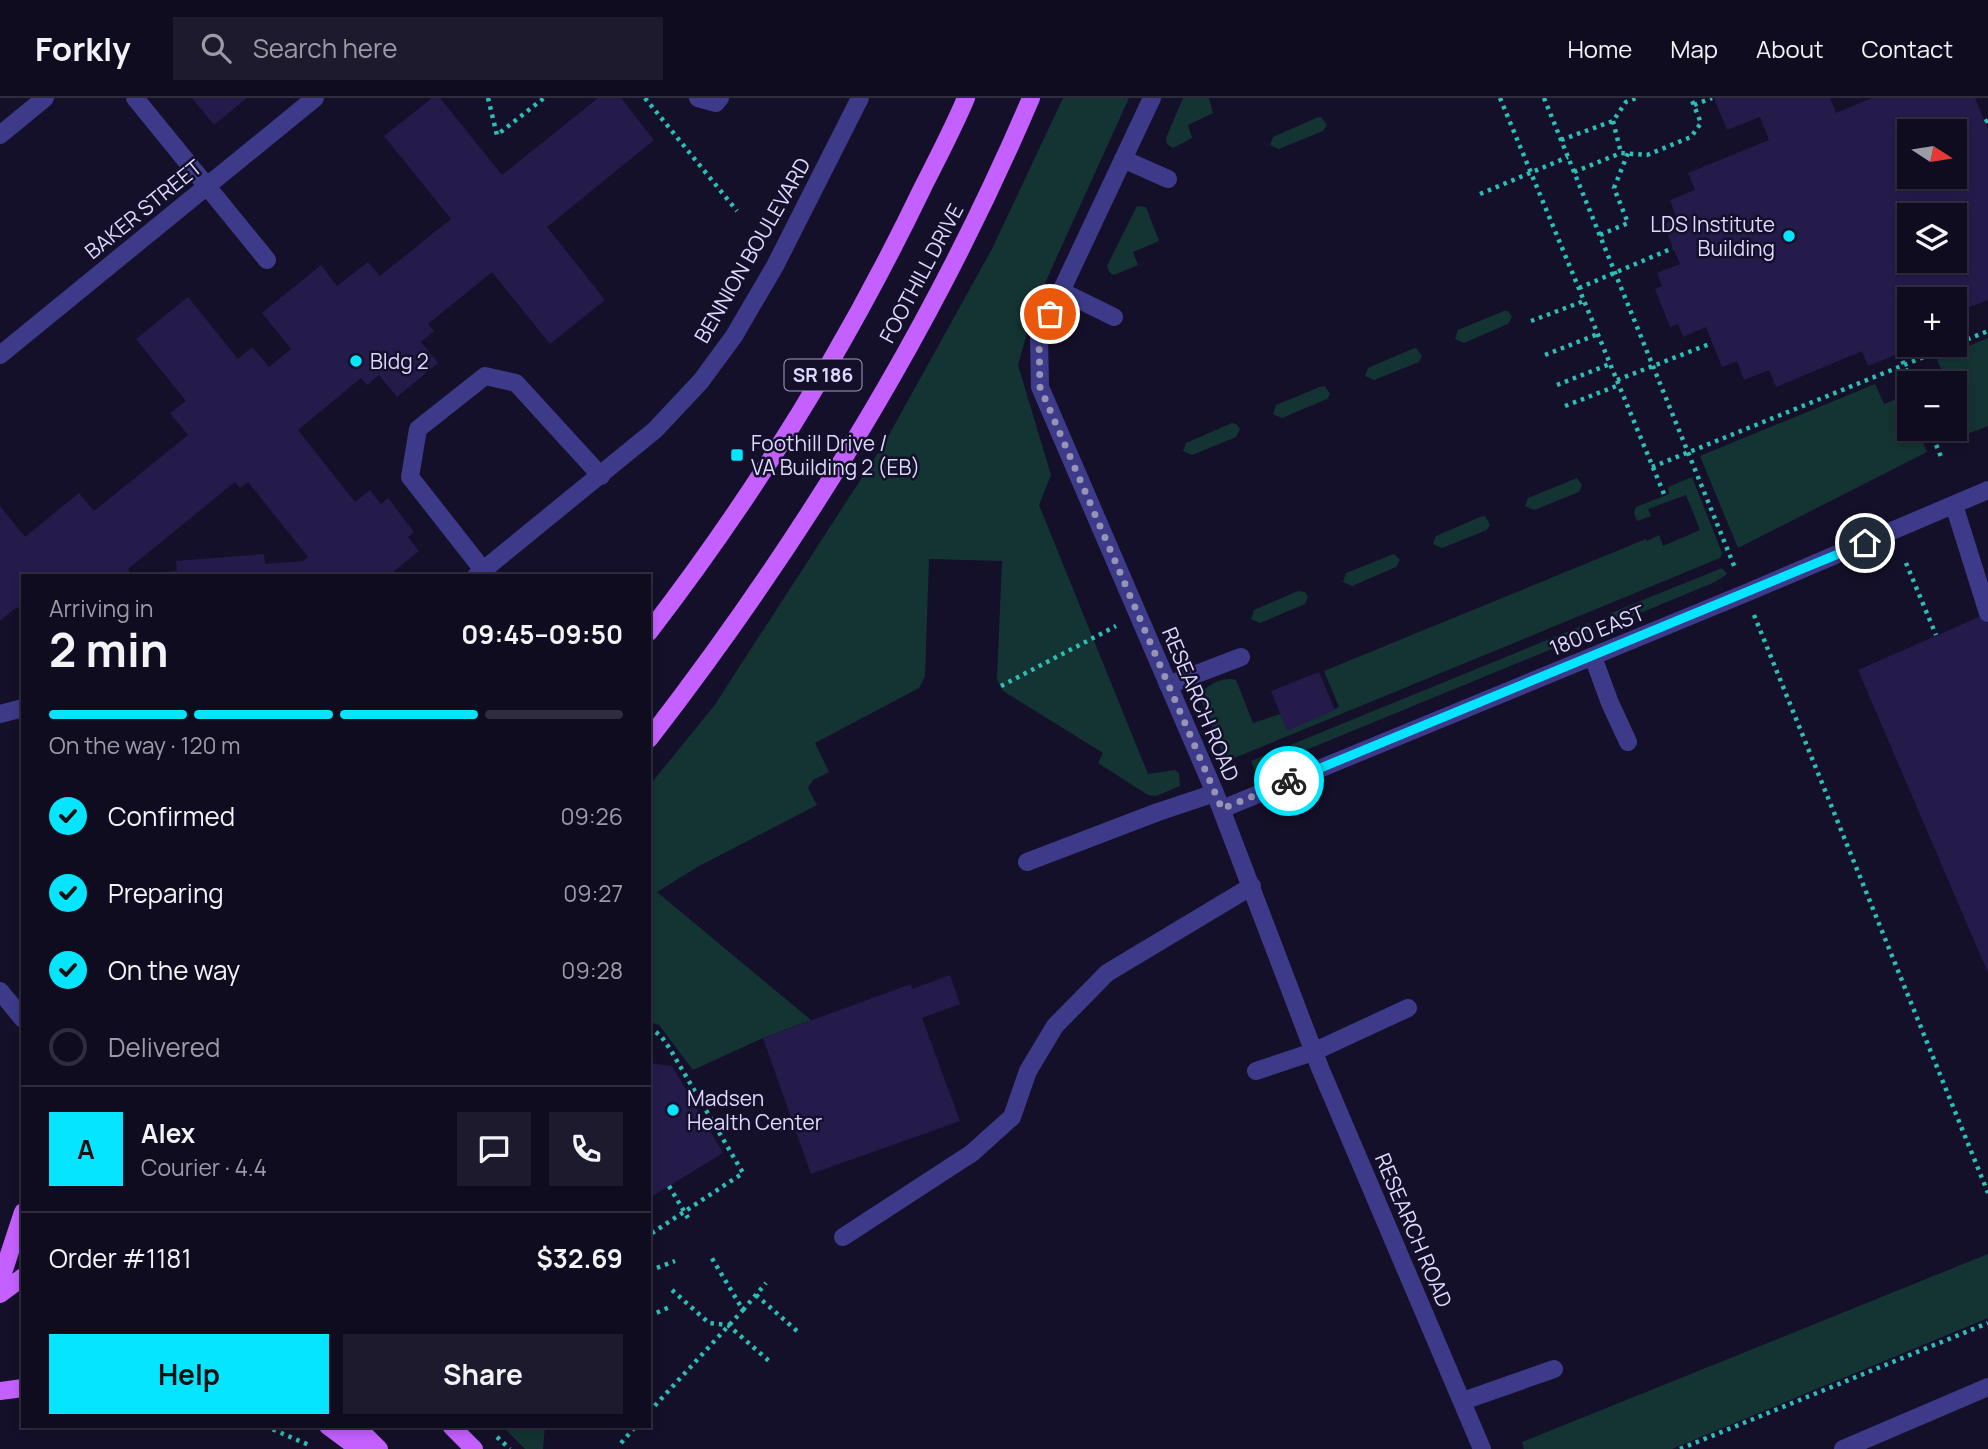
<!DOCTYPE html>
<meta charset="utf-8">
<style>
body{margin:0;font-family:Manrope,sans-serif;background:#1d1a2d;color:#f1f3f6;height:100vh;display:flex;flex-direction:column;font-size:26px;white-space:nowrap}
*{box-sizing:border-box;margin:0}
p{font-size:23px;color:#9b9ba5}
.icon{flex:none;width:38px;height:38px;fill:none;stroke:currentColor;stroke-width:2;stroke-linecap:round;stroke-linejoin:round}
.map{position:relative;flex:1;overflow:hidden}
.sheet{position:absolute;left:21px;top:476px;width:630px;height:854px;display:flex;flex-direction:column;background:#0f0c20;border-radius:0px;box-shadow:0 4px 10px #0003,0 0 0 2px #2f2c3e}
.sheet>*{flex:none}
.needle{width:46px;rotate:102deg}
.tools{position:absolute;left:1897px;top:21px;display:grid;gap:14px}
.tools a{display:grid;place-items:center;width:70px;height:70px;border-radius:0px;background:#0f0c20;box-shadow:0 4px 10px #0003,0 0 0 2px #2f2c3e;font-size:35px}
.pin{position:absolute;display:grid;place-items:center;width:60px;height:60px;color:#fff;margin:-30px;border:4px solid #fff;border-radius:50%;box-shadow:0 2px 7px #0007}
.courier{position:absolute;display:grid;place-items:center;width:70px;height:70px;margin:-35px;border:5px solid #05e5ff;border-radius:50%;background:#fff;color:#222;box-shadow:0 2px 9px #0007}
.overview em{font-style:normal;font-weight:700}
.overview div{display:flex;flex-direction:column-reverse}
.overview{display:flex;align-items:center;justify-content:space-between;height:119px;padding:0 28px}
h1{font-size:46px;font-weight:700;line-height:52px}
.bar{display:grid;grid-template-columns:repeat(4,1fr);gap:10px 7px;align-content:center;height:84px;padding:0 28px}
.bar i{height:9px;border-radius:5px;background:#2f2c3e}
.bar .on{background:#05e5ff}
.bar p{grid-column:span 4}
.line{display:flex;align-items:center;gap:18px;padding:0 28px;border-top:2px solid #2f2c3e}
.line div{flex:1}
.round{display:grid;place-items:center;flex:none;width:74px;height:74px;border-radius:0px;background:#1d1a2d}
ol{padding:0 28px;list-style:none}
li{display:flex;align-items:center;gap:21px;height:77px}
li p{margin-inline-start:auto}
li .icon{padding:7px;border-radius:50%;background:#05e5ff;color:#111;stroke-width:4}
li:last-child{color:#9b9ba5}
li i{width:38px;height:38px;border:4px solid #2f2c3e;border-radius:50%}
.action{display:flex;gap:14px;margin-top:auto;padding:14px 28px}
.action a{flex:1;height:80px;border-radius:0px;background:#05e5ff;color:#111;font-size:28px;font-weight:700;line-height:80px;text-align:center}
.action a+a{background:#1d1a2d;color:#f1f3f6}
header{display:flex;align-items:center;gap:42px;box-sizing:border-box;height:98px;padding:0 35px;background:#0f0c20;border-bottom:2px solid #2f2c3e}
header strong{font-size:33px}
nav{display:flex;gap:38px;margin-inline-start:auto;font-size:24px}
.search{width:490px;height:63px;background:#1d1a2d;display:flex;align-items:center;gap:18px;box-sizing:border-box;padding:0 24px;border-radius:0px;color:#9b9ba5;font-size:26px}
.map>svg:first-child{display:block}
.green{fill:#133433}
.building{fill:#251b4b;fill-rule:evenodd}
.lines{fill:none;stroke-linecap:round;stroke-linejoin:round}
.path{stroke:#2dbeb6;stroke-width:4.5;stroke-dasharray:3.5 5;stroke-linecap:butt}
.minor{stroke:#3d3a8a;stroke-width:18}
.major{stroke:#c460ff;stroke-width:18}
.done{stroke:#9793b4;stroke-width:7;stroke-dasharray:0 12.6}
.route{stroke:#05e5ff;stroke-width:9}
.poi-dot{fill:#05e5ff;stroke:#14102a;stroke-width:2.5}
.labels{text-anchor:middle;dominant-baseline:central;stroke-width:5;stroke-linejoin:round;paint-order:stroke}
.shield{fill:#14102a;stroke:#a19dbf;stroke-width:2}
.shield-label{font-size:19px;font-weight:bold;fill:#ddd9ff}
.street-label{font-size:21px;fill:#ddd9ff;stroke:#14102a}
.poi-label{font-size:21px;fill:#ddd9ff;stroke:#14102a;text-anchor:start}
</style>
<header>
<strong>Forkly</strong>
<div class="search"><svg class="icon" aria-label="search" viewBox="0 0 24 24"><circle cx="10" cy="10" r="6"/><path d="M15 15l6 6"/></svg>Search here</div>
<nav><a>Home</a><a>Map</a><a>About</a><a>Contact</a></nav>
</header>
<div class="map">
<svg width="1988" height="1351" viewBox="0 0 1988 1351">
<rect width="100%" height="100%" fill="#14102a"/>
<!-- green -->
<path class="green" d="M1063 0H1129L1035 207 1018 267 1051 377 1039 407 1148 676 1175 672 1179 675 1180 688 1156 698 1148 697 1098 665 1103 655 1003 593 997 581 1002 463 929 461 925 578 919 590 815 645 829 674 813 682 808 690 817 707 699 768 657 794 811 922 763 940 693 972 659 927 649 924V688L714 608 885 344 993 149Z
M1183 0H1209L1213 15 1188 27 1192 40 1173 50 1167 46 1166 40Z
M1316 20 1321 19 1327 27 1323 33 1279 51 1270 47 1273 39Z
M1137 108 1146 109 1159 143 1133 154 1138 167 1114 177 1110 175 1107 168Z
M1504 213H1508L1512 219 1508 226 1464 245 1455 241 1458 232Z
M1988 240V328L1948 343 1942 331H1955V285H1934L1945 281 1937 261Z
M1412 251 1416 250 1422 258 1419 264 1374 282 1365 278 1368 270Z
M1875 286 1884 306 1904 298 1909 310V331H1918L1927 354 1738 450 1700 358Z
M1320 289 1325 288 1330 296 1327 301 1282 320 1273 316 1276 307Z
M1232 325 1236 326 1240 331 1236 339 1192 357 1183 353 1186 345Z
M1692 379 1722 455 1720 460 1227 663 1224 659 1202 604 1201 595C1209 586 1224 578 1236 582L1253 625 1280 616 1288 632 1339 609 1324 573 1646 441 1647 443 1659 437 1663 448 1700 432 1686 397 1648 411 1651 418 1637 423 1634 415 1636 409 1669 396 1668 389Z
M1577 380 1582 387 1579 394 1534 412 1525 408 1528 400Z
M1480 419 1485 418 1490 427 1487 432 1442 450 1433 446 1436 438Z
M1394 456 1400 462 1396 469 1352 488 1343 484 1346 475Z
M1722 470 1727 476 1715 484 1614 526 1611 515Z
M1298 493 1305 494 1308 499 1305 506 1260 525 1251 521 1254 512Z
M1589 525 1593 534 1255 673 1251 663Z
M1988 1156V1220L1672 1351H1524L1522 1344Z
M502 1328H545L543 1351H525Z"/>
<!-- building -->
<path class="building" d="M192 0H247L214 27Z
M432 0H440L502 77 598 0H621L654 42 547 129 605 202 550 246 492 174 428 226 434 233 421 244 438 265 397 299 379 277 367 287 361 280 298 332 355 404 370 392 381 406 388 400 414 434 408 439 419 453 388 478H142V476L177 473 176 463 264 456 265 466 303 463 308 459 248 384 240 390 235 384 128 471 133 478H23V516L17 509 0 523V408L25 439 79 395 94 413 188 337 170 315 186 303 136 241 188 199 238 261 252 249 269 269 291 251 262 215 321 167 337 188 368 164 380 178 451 121 384 38Z
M1714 0H1830L1836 15 1872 0H1975L1988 31V202L1955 215V201H1909V247H1920L1868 268 1862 253 1776 289 1769 272 1744 282 1737 263 1722 269 1706 229 1683 239 1678 226 1670 229 1655 191 1662 188 1657 175 1680 166 1663 126 1677 121 1670 102 1695 92 1688 75 1769 42 1760 19 1727 32ZM1909 33H1955V79H1909ZM1909 117H1955V163H1909Z
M1988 515V875L1858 572Z
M1319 574 1335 612 1287 633 1271 593Z
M950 877 960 906 922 920 960 1023 811 1076 763 940 911 886 912 891Z
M649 965 672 968 723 1055 649 1100Z"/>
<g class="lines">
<!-- path -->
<path class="path" d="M488 0 497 37 544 0
M645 0 737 113
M1500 0 1664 396
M1544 0 1735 470
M1694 7 1712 0
M1613 23 1621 55
M1985 24 1988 22
M1561 42 1613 23 1626 4 1636 0
M1574 74 1621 55 1647 57 1691 39 1701 25 1691 0
M1480 96 1568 59
M1600 137 1628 125 1614 90 1628 55
M1579 190 1673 150
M1531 223 1584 203
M1899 255 1912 285
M1545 257 1598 236
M1617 282 1712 245
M1557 287 1610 266
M1565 308 1619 287
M1930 331 1941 359
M1652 369 1988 233
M1906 465 1936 537
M1754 517 1988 1095
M1001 588 1116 528
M649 929 661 938 670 951 743 1075 649 1137
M669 1088 688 1120
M649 1173 675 1163
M672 1192 709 1225 728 1227 769 1263
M756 1197 797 1233
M743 1212 766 1185
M649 1218 672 1208
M649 1314 743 1212 710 1157
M265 1328 309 1347
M497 1339 510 1351
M621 1345 636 1328
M1680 1351 1988 1225"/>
<!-- minor -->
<path class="minor" d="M135 0 267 162
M698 0 716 5 720 0
M1152 0 1039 240 1040 289 1215 695 1320 970 1482 1351
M0 37 45 0
M1123 61 1168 81
M1061 193 1114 219
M0 257 315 0
M1954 407 1988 515
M483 472 410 379 418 331 485 278 516 285 601 378
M476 478 655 332 701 283 734 238 775 168 860 0
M1593 559 1610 605 1628 644
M1168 587 1241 559
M0 616 23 610
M1222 711 1746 495 1988 392
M1027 764 1158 714 1215 695
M0 893 23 921
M1256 973 1313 954 1408 910
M843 1139 972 1055 1012 1019 1028 973 1055 928 1107 875 1252 788
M1463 1303 1554 1271
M1843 1351 1988 1289"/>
<!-- major -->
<path class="major" d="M649 534C756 395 846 249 922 91 937 61 953 31 966 0
M649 641C802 443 933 230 1031 0
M0 1184 23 1114
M0 1196 23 1179
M0 1293 23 1290
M328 1328 359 1351
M356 1328 379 1351
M451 1328 474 1351"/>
</g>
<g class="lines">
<!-- done -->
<path class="done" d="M1050 216 1039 240 1040 289 1222 711 1289 683"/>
<!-- route -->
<path class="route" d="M1289 683 1865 445"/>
</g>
<!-- markers -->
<g class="poi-dot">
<circle cx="1789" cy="138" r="7"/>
<circle cx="356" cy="263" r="7"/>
<rect x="730" y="350" width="14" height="14" rx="3.5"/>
<circle cx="673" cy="1012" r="7"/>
</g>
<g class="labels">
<!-- shield labels -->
<rect class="shield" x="784.5" y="261.5" width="77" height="31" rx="5"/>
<g class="shield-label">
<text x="823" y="277">SR 186</text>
</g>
<!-- street labels -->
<g class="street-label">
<text transform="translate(143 111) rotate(-39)">BAKER STREET</text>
<text transform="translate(752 152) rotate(-60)">BENNION BOULEVARD</text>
<text transform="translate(921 175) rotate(-62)">FOOTHILL DRIVE</text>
<text transform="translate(1597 532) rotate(-22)">1800 EAST</text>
<text transform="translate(1201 606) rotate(67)">RESEARCH ROAD</text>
<text transform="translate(1414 1132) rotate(67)">RESEARCH ROAD</text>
</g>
<!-- poi labels -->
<g class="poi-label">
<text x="1775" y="126" text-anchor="end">LDS Institute<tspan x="1775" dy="24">Building</tspan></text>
<text x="370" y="263">Bldg 2</text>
<text x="751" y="345">Foothill Drive /<tspan x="751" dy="24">VA Building 2 (EB)</tspan></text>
<text x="687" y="1000">Madsen<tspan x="687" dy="24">Health Center</tspan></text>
</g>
</g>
</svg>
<div class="tools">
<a><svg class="needle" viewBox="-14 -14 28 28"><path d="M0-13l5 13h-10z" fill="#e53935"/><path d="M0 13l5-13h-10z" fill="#9b9ba5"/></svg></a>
<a><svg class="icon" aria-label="layers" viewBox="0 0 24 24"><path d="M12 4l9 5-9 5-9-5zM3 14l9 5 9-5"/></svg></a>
<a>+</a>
<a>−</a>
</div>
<div class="pin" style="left:1050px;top:216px;background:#ea580c"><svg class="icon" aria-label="bag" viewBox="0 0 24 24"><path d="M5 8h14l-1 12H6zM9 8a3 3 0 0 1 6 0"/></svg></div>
<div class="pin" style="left:1865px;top:445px;background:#1f2937"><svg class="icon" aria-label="home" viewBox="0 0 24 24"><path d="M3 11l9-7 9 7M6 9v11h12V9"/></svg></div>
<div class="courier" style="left:1289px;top:683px"><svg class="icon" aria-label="bike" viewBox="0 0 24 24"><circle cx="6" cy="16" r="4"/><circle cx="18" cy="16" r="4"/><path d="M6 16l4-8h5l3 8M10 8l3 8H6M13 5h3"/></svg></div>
<section class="sheet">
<div class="overview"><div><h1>2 min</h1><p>Arriving in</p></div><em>09:45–09:50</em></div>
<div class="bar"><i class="on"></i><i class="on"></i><i class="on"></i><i></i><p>On the way · 120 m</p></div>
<ol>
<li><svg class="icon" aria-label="check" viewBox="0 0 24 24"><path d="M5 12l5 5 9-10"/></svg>Confirmed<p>09:26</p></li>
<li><svg class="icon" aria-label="check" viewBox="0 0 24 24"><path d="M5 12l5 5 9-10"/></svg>Preparing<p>09:27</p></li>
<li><svg class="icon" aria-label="check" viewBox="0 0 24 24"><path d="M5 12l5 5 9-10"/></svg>On the way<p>09:28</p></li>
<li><i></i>Delivered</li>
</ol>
<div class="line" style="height:126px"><b class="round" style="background:#05e5ff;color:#111">A</b><div><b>Alex</b><p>Courier · 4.4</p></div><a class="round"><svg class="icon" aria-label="chat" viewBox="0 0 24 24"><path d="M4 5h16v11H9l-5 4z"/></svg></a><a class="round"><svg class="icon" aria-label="phone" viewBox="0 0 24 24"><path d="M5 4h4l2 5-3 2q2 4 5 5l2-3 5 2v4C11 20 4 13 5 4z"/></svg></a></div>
<div class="line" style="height:91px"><div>Order #1181</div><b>$32.69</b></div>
<div class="action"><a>Help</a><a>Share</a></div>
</section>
</div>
